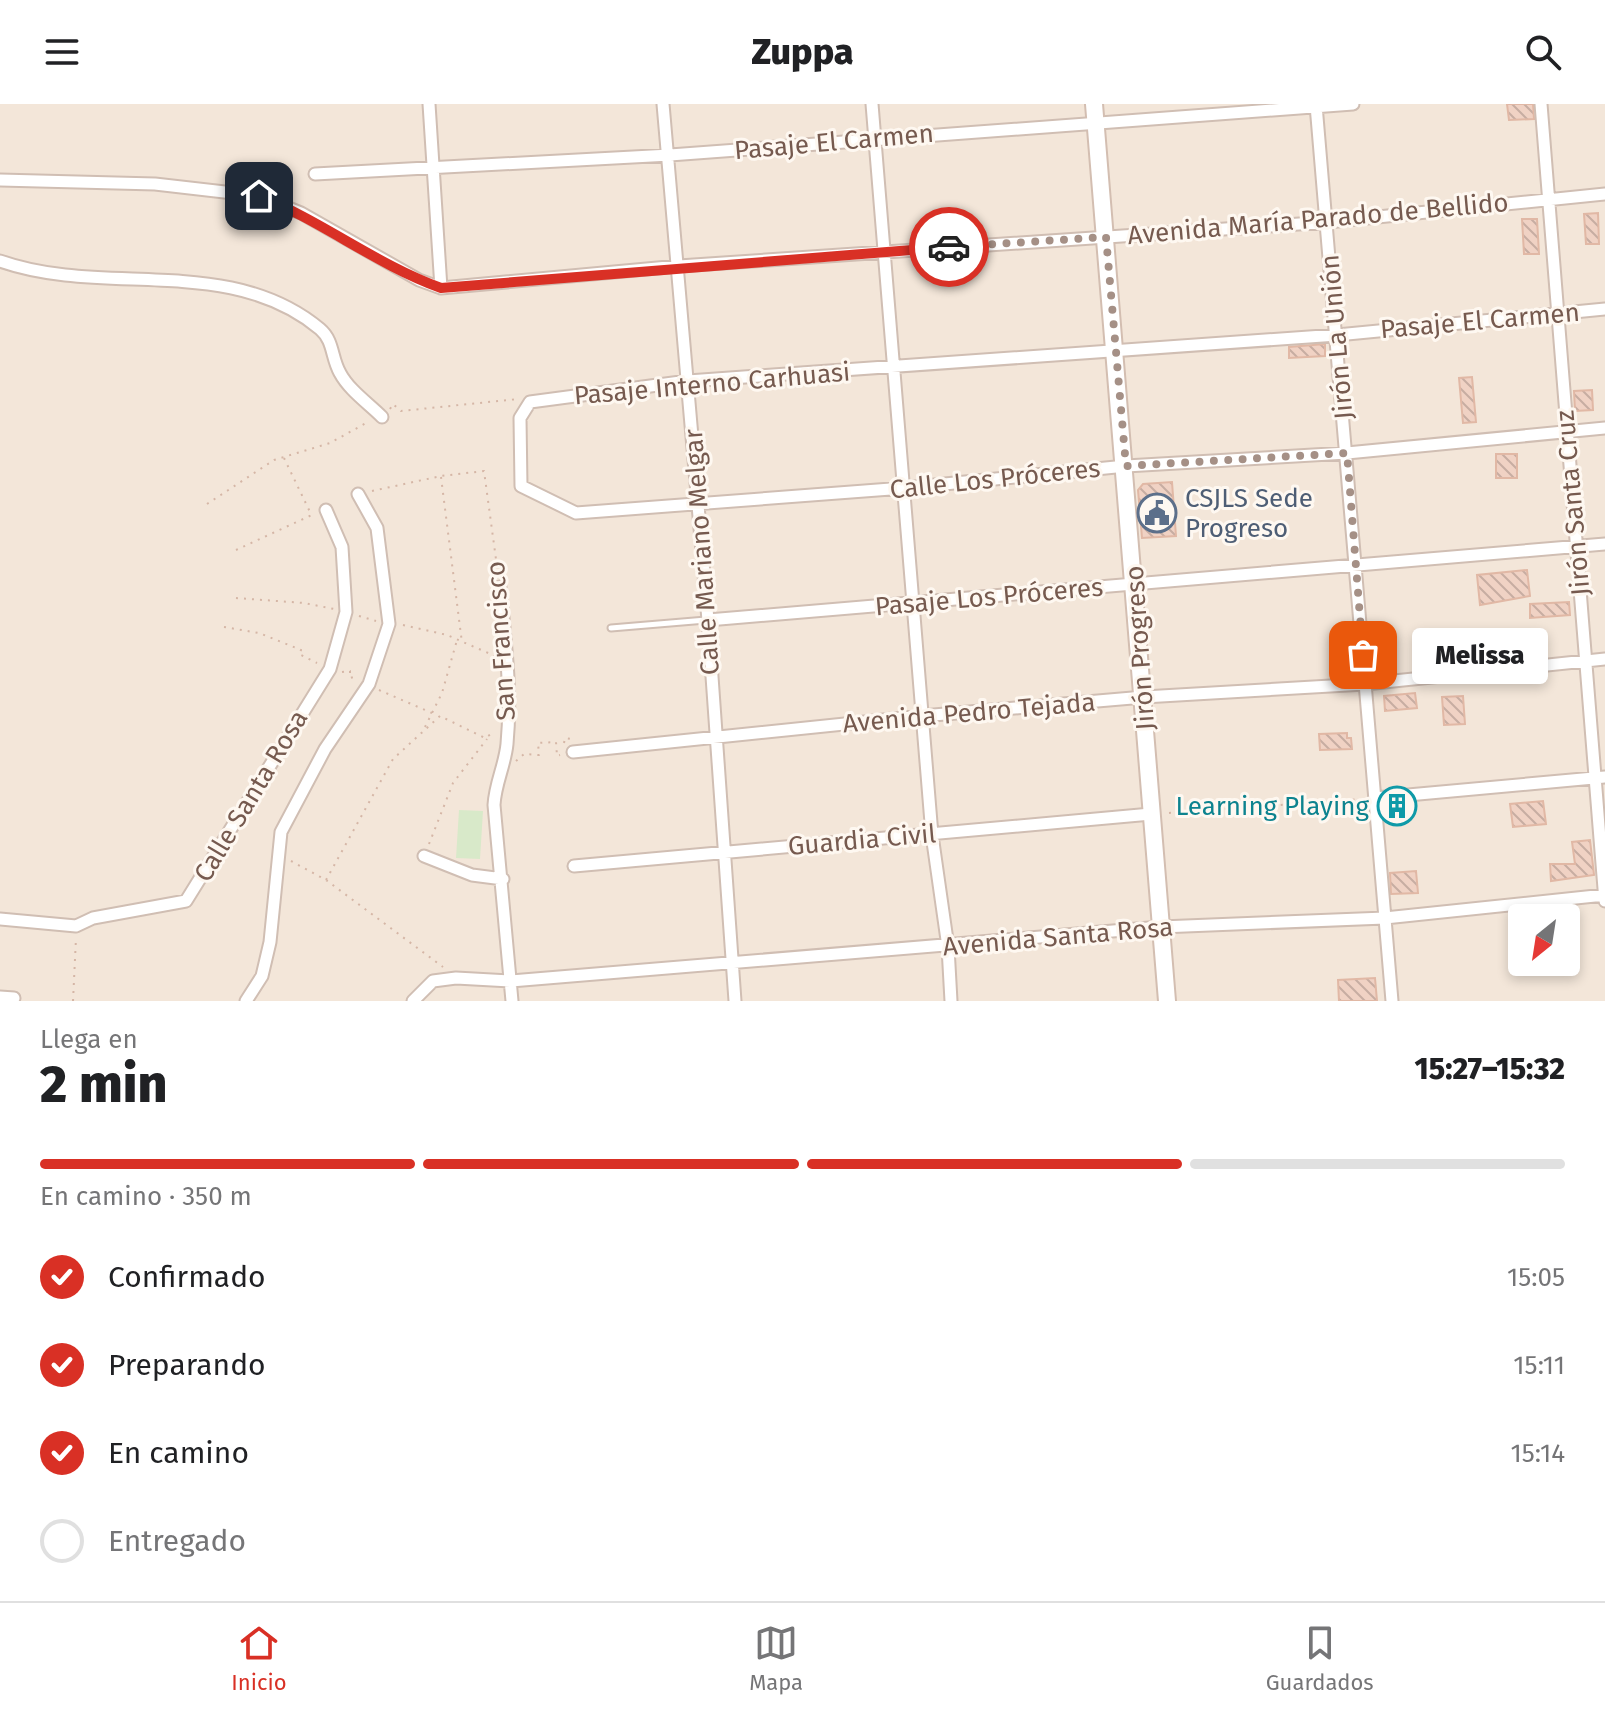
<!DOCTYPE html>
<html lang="es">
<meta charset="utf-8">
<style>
body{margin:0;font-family:"Fira Sans",sans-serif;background:#f6f6f6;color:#202124;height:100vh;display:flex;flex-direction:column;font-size:30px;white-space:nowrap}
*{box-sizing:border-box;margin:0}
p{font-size:26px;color:#757577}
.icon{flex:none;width:44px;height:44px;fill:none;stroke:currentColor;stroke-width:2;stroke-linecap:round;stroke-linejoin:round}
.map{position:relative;height:897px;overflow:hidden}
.details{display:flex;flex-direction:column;background:#fff;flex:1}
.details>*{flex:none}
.needle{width:52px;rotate:210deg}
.tools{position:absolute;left:1508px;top:800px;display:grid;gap:16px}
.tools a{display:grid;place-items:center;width:72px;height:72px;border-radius:8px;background:#fff;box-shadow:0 4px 12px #0003;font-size:40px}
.pin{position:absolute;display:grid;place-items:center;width:68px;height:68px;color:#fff;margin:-34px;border-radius:16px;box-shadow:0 4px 12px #0006}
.courier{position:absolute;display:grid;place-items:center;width:80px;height:80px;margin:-40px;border:6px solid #d93025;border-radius:50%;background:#fff;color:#222;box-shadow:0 2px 10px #0007}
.bubble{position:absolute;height:56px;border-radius:8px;background:#fff;box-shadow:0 4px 12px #0003;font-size:26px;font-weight:800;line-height:56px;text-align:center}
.head em{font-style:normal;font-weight:800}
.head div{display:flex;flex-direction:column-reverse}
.head{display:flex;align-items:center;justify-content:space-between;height:136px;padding:0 40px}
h1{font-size:52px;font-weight:800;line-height:60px}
.bar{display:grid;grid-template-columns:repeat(4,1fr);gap:12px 8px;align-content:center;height:96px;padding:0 40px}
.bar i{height:10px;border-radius:6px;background:#e0e0e0}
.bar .on{background:#d93025}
.bar p{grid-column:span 4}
ol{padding:0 40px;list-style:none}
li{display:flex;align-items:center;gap:24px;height:88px}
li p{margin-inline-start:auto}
li .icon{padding:8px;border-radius:50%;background:#d93025;color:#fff;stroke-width:4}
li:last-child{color:#757577}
li i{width:44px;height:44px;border:4px solid #e0e0e0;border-radius:50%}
header{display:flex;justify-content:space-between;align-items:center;height:104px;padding:0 40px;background:#fff;font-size:36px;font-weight:800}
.tabs{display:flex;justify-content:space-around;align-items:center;height:112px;border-top:2px solid #e0e0e0;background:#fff;font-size:22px;color:#757577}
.tabs a{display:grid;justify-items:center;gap:4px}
.tabs .on{color:#d93025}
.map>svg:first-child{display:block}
.residential{fill:#f3e6d9;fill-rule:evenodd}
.garden{fill:#d8e9c9}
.building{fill:url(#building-back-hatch);stroke:#e1b8a5;stroke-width:2}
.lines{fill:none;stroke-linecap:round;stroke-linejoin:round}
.lane-casing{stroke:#d0beb3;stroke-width:9}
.street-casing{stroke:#d0beb3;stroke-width:15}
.secondary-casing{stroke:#d3beb1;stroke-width:20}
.path{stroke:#d5b6a6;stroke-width:2;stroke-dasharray:2 6;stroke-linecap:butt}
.lane{stroke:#fff;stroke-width:5}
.street{stroke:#fff;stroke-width:11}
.secondary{stroke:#fff;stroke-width:16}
.done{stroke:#a59086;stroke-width:8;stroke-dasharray:0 14.4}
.route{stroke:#d93025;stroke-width:10}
.labels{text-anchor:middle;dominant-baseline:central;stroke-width:6;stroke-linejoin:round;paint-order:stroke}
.street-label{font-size:26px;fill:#765a4f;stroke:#fef8f1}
.service-label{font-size:26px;fill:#4e5e75;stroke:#fef8f1;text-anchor:start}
.culture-label{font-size:26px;fill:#0d838f;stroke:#fef8f1;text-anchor:end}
</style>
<header><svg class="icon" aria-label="menu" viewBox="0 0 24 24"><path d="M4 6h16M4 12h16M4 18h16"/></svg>Zuppa<svg class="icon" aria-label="search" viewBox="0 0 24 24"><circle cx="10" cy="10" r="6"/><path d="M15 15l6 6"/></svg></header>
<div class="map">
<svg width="1605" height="897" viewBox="0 0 1605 897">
<defs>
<pattern id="building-back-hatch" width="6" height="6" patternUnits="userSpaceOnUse" patternTransform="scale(2)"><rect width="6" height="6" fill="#f0d2c4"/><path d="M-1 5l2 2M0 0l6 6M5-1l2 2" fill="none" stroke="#c7ada2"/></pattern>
</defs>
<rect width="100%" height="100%" fill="#fcf4eb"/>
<!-- residential -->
<path class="residential" d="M0 0H1605V897H0ZM1522 814H1566V858H1522Z"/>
<!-- garden -->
<path class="garden" d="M459 706 483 707 480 755 456 754Z"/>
<!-- building -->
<path class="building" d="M1507 0H1533L1534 15 1509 16Z
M1598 109 1599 140H1586L1584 110Z
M1522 115H1537L1539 150H1524Z
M1325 240V252L1289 254V243Z
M1472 273 1476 318 1463 319 1459 274Z
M1592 286 1593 306 1575 307 1574 287Z
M1496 350H1517V374H1496Z
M1172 378 1176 432 1142 434 1138 386 1143 380Z
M1527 466 1530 492 1480 501 1477 471Z
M1569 498 1570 511 1530 514V500Z
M1390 541 1391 559H1383L1372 551 1371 543Z
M1415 589 1417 604 1385 607 1384 592Z
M1463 592 1465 620 1444 621 1442 593Z
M1347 629V634H1351L1352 645 1320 646 1319 630Z
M1543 697 1546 720 1513 723 1510 700Z
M1590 736 1594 771 1551 777 1550 760H1575L1572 738Z
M1416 767 1418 789 1391 790 1390 769Z
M1375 874 1377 897H1339L1338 876Z"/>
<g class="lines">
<defs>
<path id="lane" d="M611 524 706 516"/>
<path id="street" d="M429 0 441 184
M663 0 708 516 735 897
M872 0 932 731 948 843 951 897
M1541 0 1605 797
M1316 1 1392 897
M315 70 670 51 1353 0
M0 76 155 80 259 92 301 109 419 176 441 184 679 162 1328 118 1605 90
M0 157C104 194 229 149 320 225 334 237 331 253 340 269 349 286 368 299 382 313
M1605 205 1337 231 688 277 530 298 520 314 521 382 576 409 904 384 1126 362 1347 349 1605 324
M500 483C505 536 512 587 507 640 505 661 495 680 494 701L512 897
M708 516 1605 440
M573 648 922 612 1144 593 1365 580 1605 555
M1375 694 1605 673
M424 752 472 771 503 775
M574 762 1151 710
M0 815 76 822 93 814 186 797 330 565 346 508 342 443 326 406
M0 893 14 894
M246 897 262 872 270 838 281 728 325 645 369 580 389 520 377 424 358 390
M413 897 433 877 456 874 511 877 1161 823 1385 814 1605 791"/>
<path id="secondary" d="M1094 0 1167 897"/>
</defs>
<!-- lane casing -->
<use href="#lane" class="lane-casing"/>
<!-- street casing -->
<use href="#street" class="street-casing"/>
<!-- secondary casing -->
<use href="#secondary" class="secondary-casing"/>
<!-- path -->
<path class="path" d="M390 305 393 300 401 307 518 295
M284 354 311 410
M441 373 462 539
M372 387 441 372 484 367 498 470
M207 400 274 356 330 339 368 318
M236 446 314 410
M236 494 304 499 334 505
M359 512 376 517
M403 521 447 531 495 552
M224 523 259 529 301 546 299 550 317 559
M342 568 350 567V574L357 572
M379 586 432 609
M425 623 442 589 457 536
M564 639 565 634 571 635
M516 657 524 650 539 651 538 639 556 638 557 652 560 651
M1169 709 1362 695
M429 740 453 679 487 635
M291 757 326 776 443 863
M326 776 393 655 440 612 485 634 494 628
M73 897 76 834"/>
<!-- lane -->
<use href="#lane" class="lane"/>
<!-- street -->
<use href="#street" class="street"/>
<!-- secondary -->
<use href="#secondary" class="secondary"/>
</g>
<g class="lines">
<!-- done -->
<path class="done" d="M949 143 1106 133 1126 362 1347 349 1363 551"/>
<!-- route -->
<path class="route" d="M259 92C322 117 377 161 441 184L949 143"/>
</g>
<!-- icons -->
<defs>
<symbol id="civic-ring" viewBox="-11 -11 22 22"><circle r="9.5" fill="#fef8f1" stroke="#5c6f8a" stroke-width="1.5"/><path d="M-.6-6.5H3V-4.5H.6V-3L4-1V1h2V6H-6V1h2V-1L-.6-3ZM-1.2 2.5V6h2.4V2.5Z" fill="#5c6f8a"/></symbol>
<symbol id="building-ring" viewBox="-11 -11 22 22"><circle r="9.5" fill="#fef8f1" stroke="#0f9aa8" stroke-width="1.5"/><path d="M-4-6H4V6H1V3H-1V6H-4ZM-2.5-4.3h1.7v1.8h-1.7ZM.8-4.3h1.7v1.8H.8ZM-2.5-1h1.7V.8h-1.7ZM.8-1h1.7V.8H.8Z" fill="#0f9aa8"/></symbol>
</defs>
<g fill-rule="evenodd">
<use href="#civic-ring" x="1135" y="387" width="44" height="44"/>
<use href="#building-ring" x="1375" y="680" width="44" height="44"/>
</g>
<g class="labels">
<!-- street labels -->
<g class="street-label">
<text transform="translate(834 38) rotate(-5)">Pasaje El Carmen</text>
<text transform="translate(1318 115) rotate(-5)">Avenida María Parado de Bellido</text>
<text transform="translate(1480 217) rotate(-5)">Pasaje El Carmen</text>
<text transform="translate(1337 233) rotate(-95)">Jirón La Unión</text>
<text transform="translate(712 280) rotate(-5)">Pasaje Interno Carhuasi</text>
<text transform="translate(995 375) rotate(-6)">Calle Los Próceres</text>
<text transform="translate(1573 399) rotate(-95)">Jirón Santa Cruz</text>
<text transform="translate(702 448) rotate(-94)">Calle Mariano Melgar</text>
<text transform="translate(989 493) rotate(-5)">Pasaje Los Próceres</text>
<text transform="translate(501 537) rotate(-94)">San Francisco</text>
<text transform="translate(1140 544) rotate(-94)">Jirón Progreso</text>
<text transform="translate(969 609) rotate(-5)">Avenida Pedro Tejada</text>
<text transform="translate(251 692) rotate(-59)">Calle Santa Rosa</text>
<text transform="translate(862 736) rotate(-5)">Guardia Civil</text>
<text transform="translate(1058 833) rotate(-5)">Avenida Santa Rosa</text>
</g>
<!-- service labels -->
<g class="service-label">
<text x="1185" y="394">CSJLS Sede<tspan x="1185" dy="30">Progreso</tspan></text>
</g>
<!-- culture labels -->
<g class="culture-label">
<text x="1369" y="702">Learning Playing</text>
</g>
</g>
</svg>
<div class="tools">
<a><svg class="needle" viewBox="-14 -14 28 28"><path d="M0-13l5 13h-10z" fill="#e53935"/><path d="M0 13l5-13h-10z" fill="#757577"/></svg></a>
</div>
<div class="pin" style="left:1363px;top:551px;background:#ea580c"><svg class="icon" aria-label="bag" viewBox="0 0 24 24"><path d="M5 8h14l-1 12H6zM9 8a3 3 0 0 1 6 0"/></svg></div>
<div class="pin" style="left:259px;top:92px;background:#1f2937"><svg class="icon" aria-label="home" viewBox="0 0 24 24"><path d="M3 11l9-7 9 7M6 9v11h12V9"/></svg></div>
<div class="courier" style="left:949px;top:143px"><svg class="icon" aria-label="car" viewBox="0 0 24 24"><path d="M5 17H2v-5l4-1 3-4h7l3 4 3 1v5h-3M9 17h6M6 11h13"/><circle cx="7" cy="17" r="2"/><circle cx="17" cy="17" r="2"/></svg></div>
<div class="bubble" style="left:1412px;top:524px;width:136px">Melissa</div>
</div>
<section class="details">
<div class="head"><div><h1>2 min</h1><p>Llega en</p></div><em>15:27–15:32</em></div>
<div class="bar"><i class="on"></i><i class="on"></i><i class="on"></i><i></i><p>En camino · 350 m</p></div>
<ol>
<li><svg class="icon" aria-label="check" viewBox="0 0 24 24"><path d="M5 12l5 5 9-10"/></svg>Confirmado<p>15:05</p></li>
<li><svg class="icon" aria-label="check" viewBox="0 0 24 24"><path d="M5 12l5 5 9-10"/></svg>Preparando<p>15:11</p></li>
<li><svg class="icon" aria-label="check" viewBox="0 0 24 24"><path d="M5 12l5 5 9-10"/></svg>En camino<p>15:14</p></li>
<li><i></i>Entregado</li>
</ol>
</section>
<nav class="tabs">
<a class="on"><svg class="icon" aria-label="home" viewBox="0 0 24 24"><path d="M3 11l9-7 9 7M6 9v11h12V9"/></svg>Inicio</a>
<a><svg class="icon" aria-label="map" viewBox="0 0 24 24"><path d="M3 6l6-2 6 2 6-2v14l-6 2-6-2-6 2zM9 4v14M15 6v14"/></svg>Mapa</a>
<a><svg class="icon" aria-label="saved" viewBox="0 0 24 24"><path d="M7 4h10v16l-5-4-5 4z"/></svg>Guardados</a>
</nav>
